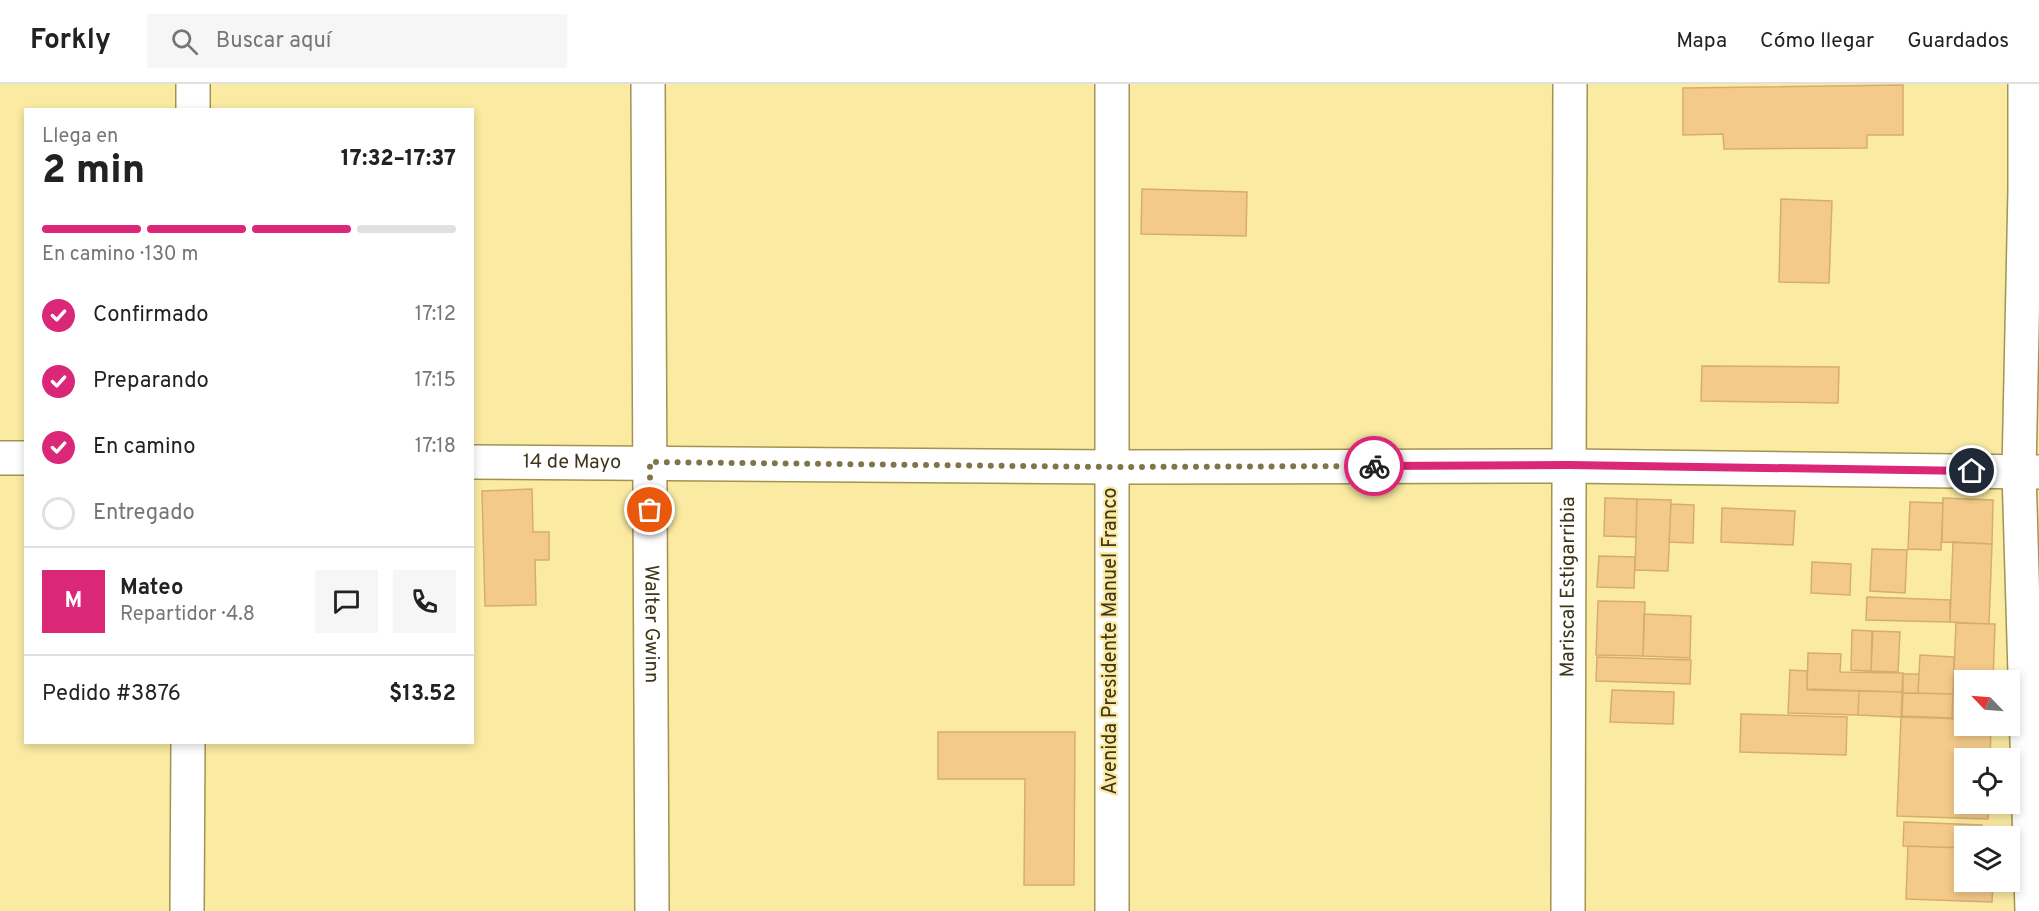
<!DOCTYPE html>
<html lang="es">
<meta charset="utf-8">
<style>
body{margin:0;font-family:Overpass,sans-serif;background:#f6f6f6;color:#222;height:100vh;display:flex;flex-direction:column;font-size:22px;white-space:nowrap}
*{box-sizing:border-box;margin:0}
p{font-size:20px;color:#767676}
.icon{flex:none;width:33px;height:33px;fill:none;stroke:currentColor;stroke-width:2;stroke-linecap:round;stroke-linejoin:round}
.map{position:relative;flex:1;overflow:hidden}
.details{position:absolute;left:24px;top:24px;width:450px;height:636px;display:flex;flex-direction:column;background:#fff;border-radius:0px;box-shadow:0 3px 9px #0003}
.details>*{flex:none}
.needle{width:39px;rotate:295deg}
.tools{position:absolute;left:1954px;top:586px;display:grid;gap:12px}
.tools a{display:grid;place-items:center;width:66px;height:66px;border-radius:0px;background:#fff;box-shadow:0 3px 9px #0003;font-size:30px}
.pin{position:absolute;display:grid;place-items:center;width:51px;height:51px;color:#fff;margin:-26px;border:3px solid #fff;border-radius:50%;box-shadow:0 2px 6px #0007}
.courier{position:absolute;display:grid;place-items:center;width:60px;height:60px;margin:-30px;border:4px solid #db2777;border-radius:50%;background:#fff;color:#222;box-shadow:0 2px 8px #0007}
.overview em{font-style:normal;font-weight:800}
.overview div{display:flex;flex-direction:column-reverse}
.overview{display:flex;align-items:center;justify-content:space-between;height:102px;padding:0 18px}
h1{font-size:39px;font-weight:800;line-height:45px}
.bar{display:grid;grid-template-columns:repeat(4,1fr);gap:9px 6px;align-content:center;height:72px;padding:0 18px}
.bar i{height:8px;border-radius:4px;background:#e0e0e0}
.bar .current{background:#db2777}
.bar p{grid-column:span 4}
.line{display:flex;align-items:center;gap:15px;padding:0 18px;border-top:2px solid #e0e0e0}
.line div{flex:1}
.round{display:grid;place-items:center;flex:none;width:63px;height:63px;border-radius:0px;background:#f6f6f6}
ol{padding:0 18px;list-style:none}
li{display:flex;align-items:center;gap:18px;height:66px}
li p{margin-inline-start:auto}
li .icon{padding:6px;border-radius:50%;background:#db2777;color:#fff;stroke-width:4}
li:last-child{color:#767676}
li i{width:33px;height:33px;border:3px solid #e0e0e0;border-radius:50%}
header{display:flex;align-items:center;gap:36px;box-sizing:border-box;height:84px;padding:0 30px;background:#fff;border-bottom:2px solid #e0e0e0}
header strong{font-size:28px}
nav{display:flex;gap:33px;margin-inline-start:auto;font-size:21px}
.search{width:420px;height:54px;background:#f6f6f6;display:flex;align-items:center;gap:15px;box-sizing:border-box;padding:0 21px;border-radius:0px;color:#767676;font-size:22px}
.map>svg:first-child{display:block}
.building{fill:#f4ca8a;stroke:#d6ad70;stroke-width:1.5}
.lines{fill:none;stroke-linecap:round;stroke-linejoin:round}
.minor-casing{stroke:#a2934e;stroke-width:36}
.minor{stroke:#fff;stroke-width:33}
.done{stroke:#7f7549;stroke-width:6;stroke-dasharray:0 10.8}
.route{stroke:#db2777;stroke-width:8}
.labels{text-anchor:middle;dominant-baseline:central;stroke-width:4.5;stroke-linejoin:round;paint-order:stroke}
.street-label{font-size:20px;fill:#3d3619;stroke:#faeaa2}
</style>
<header>
<strong>Forkly</strong>
<div class="search"><svg class="icon" aria-label="search" viewBox="0 0 24 24"><circle cx="10" cy="10" r="6"/><path d="M15 15l6 6"/></svg>Buscar aquí</div>
<nav><a>Mapa</a><a>Cómo llegar</a><a>Guardados</a></nav>
</header>
<div class="map">
<svg width="2039" height="827" viewBox="0 0 2039 827">
<rect width="100%" height="100%" fill="#faeaa2"/>
<!-- building -->
<path class="building" d="M1903 1V51H1867V64L1724 65 1723 50 1683 51V4Z
M1142 105 1247 108 1246 152 1141 150Z
M1781 115 1832 117 1829 199 1779 198Z
M1702 282 1839 283 1838 319 1701 317Z
M532 405 533 448H549V476H535L536 521 485 522 482 407Z
M1605 414 1637 415 1636 453 1604 452Z
M1943 414 1993 416 1992 460 1942 458Z
M1637 415 1671 416 1668 487 1635 486Z
M1910 418 1943 419 1941 466 1908 465Z
M1671 420 1694 421 1693 459 1669 458Z
M1722 424 1795 427 1793 461 1721 458Z
M1953 458 1992 460 1989 540 1950 538Z
M1872 465 1907 466 1905 509 1870 507Z
M1599 472 1635 473 1634 504 1597 503Z
M1812 478 1851 480 1850 511 1811 509Z
M1867 513 1950 516V538L1866 536Z
M1598 517 1645 518 1643 572 1596 571Z
M1644 530 1691 532 1690 574 1643 572Z
M1956 539 1995 540 1993 597H1965V635L1952 634Z
M1852 546 1873 547 1871 587 1851 586Z
M1872 547 1900 548 1898 588 1871 587Z
M1808 569 1841 570 1840 588 1903 589 1902 608 1807 605Z
M1920 571 1954 573 1953 610 1918 609Z
M1597 573 1691 576 1690 600 1596 597Z
M1790 586 1807 587V606L1859 607 1858 631 1788 629Z
M1903 590H1919L1918 609H1903Z
M1612 606 1674 608 1673 640 1610 638Z
M1859 607 1902 608 1901 633 1858 631Z
M1903 609 1953 610 1952 634 1902 632Z
M1741 630 1847 633 1846 671 1740 668Z
M1901 633 1965 635V642H1991L1990 675H1965V720H1989L1988 735 1897 732Z
M938 648H1075L1074 801H1024L1025 695H938Z
M1904 738 1982 741V753H1965V764L1903 762Z
M1908 762 1965 764V798H1993L1992 818 1906 815Z"/>
<g class="lines">
<defs>
<g id="minor">
<path id="s1" d="M648 0 652 827"/>
<path d="M1112 0V827"/>
<path d="M2025 0V106L2019 387 2032 827"/>
<path d="M193 26V0"/>
<path d="M0 374H26"/>
<path id="s2" d="M472 378 1111 383 1569 382 2039 388"/>
<path d="M187 827 188 658"/>
<path id="s3" d="M1568 827 1570 0"/>
</g>
</defs>
<!-- minor casing -->
<use href="#minor" class="minor-casing"/>
<!-- minor -->
<use href="#minor" class="minor"/>
</g>
<g class="lines">
<!-- done -->
<path class="done" d="M650 426V378L1111 383 1374 382"/>
<!-- route -->
<path class="route" d="M1374 382 1569 381 1972 387"/>
</g>
<g class="labels">
<!-- street labels -->
<g class="street-label">
<text stroke="none"><textPath href="#s2" startOffset="100">14 de Mayo</textPath></text>
<text stroke="none"><textPath href="#s3" startOffset="324">Mariscal Estigarribia</textPath></text>
<text stroke="none"><textPath href="#s1" startOffset="540">Walter Gwinn</textPath></text>
<text transform="translate(1111 557) rotate(-90)">Avenida Presidente Manuel Franco</text>
</g>
</g>
</svg>
<div class="tools">
<a><svg class="needle" viewBox="-14 -14 28 28"><path d="M0-13l5 13h-10z" fill="#e53935"/><path d="M0 13l5-13h-10z" fill="#767676"/></svg></a>
<a><svg class="icon" aria-label="locate" viewBox="0 0 24 24"><circle cx="12" cy="12" r="6"/><path d="M12 2v4M12 18v4M2 12h4M18 12h4"/></svg></a>
<a><svg class="icon" aria-label="layers" viewBox="0 0 24 24"><path d="M12 4l9 5-9 5-9-5zM3 14l9 5 9-5"/></svg></a>
</div>
<div class="pin" style="left:650px;top:426px;background:#ea580c"><svg class="icon" aria-label="bag" viewBox="0 0 24 24"><path d="M5 8h14l-1 12H6zM9 8a3 3 0 0 1 6 0"/></svg></div>
<div class="pin" style="left:1972px;top:387px;background:#1f2937"><svg class="icon" aria-label="home" viewBox="0 0 24 24"><path d="M3 11l9-7 9 7M6 9v11h12V9"/></svg></div>
<div class="courier" style="left:1374px;top:382px"><svg class="icon" aria-label="bike" viewBox="0 0 24 24"><circle cx="6" cy="16" r="4"/><circle cx="18" cy="16" r="4"/><path d="M6 16l4-8h5l3 8M10 8l3 8H6M13 5h3"/></svg></div>
<section class="details">
<div class="overview"><div><h1>2 min</h1><p>Llega en</p></div><em>17:32–17:37</em></div>
<div class="bar"><i class="current"></i><i class="current"></i><i class="current"></i><i></i><p>En camino · 130 m</p></div>
<ol>
<li><svg class="icon" aria-label="check" viewBox="0 0 24 24"><path d="M5 12l5 5 9-10"/></svg>Confirmado<p>17:12</p></li>
<li><svg class="icon" aria-label="check" viewBox="0 0 24 24"><path d="M5 12l5 5 9-10"/></svg>Preparando<p>17:15</p></li>
<li><svg class="icon" aria-label="check" viewBox="0 0 24 24"><path d="M5 12l5 5 9-10"/></svg>En camino<p>17:18</p></li>
<li><i></i>Entregado</li>
</ol>
<div class="line" style="height:108px"><b class="round" style="background:#db2777;color:#fff">M</b><div><b>Mateo</b><p>Repartidor · 4.8</p></div><a class="round"><svg class="icon" aria-label="chat" viewBox="0 0 24 24"><path d="M4 5h16v11H9l-5 4z"/></svg></a><a class="round"><svg class="icon" aria-label="phone" viewBox="0 0 24 24"><path d="M5 4h4l2 5-3 2q2 4 5 5l2-3 5 2v4C11 20 4 13 5 4z"/></svg></a></div>
<div class="line" style="height:78px"><div>Pedido #3876</div><b>$13.52</b></div>
</section>
</div>
